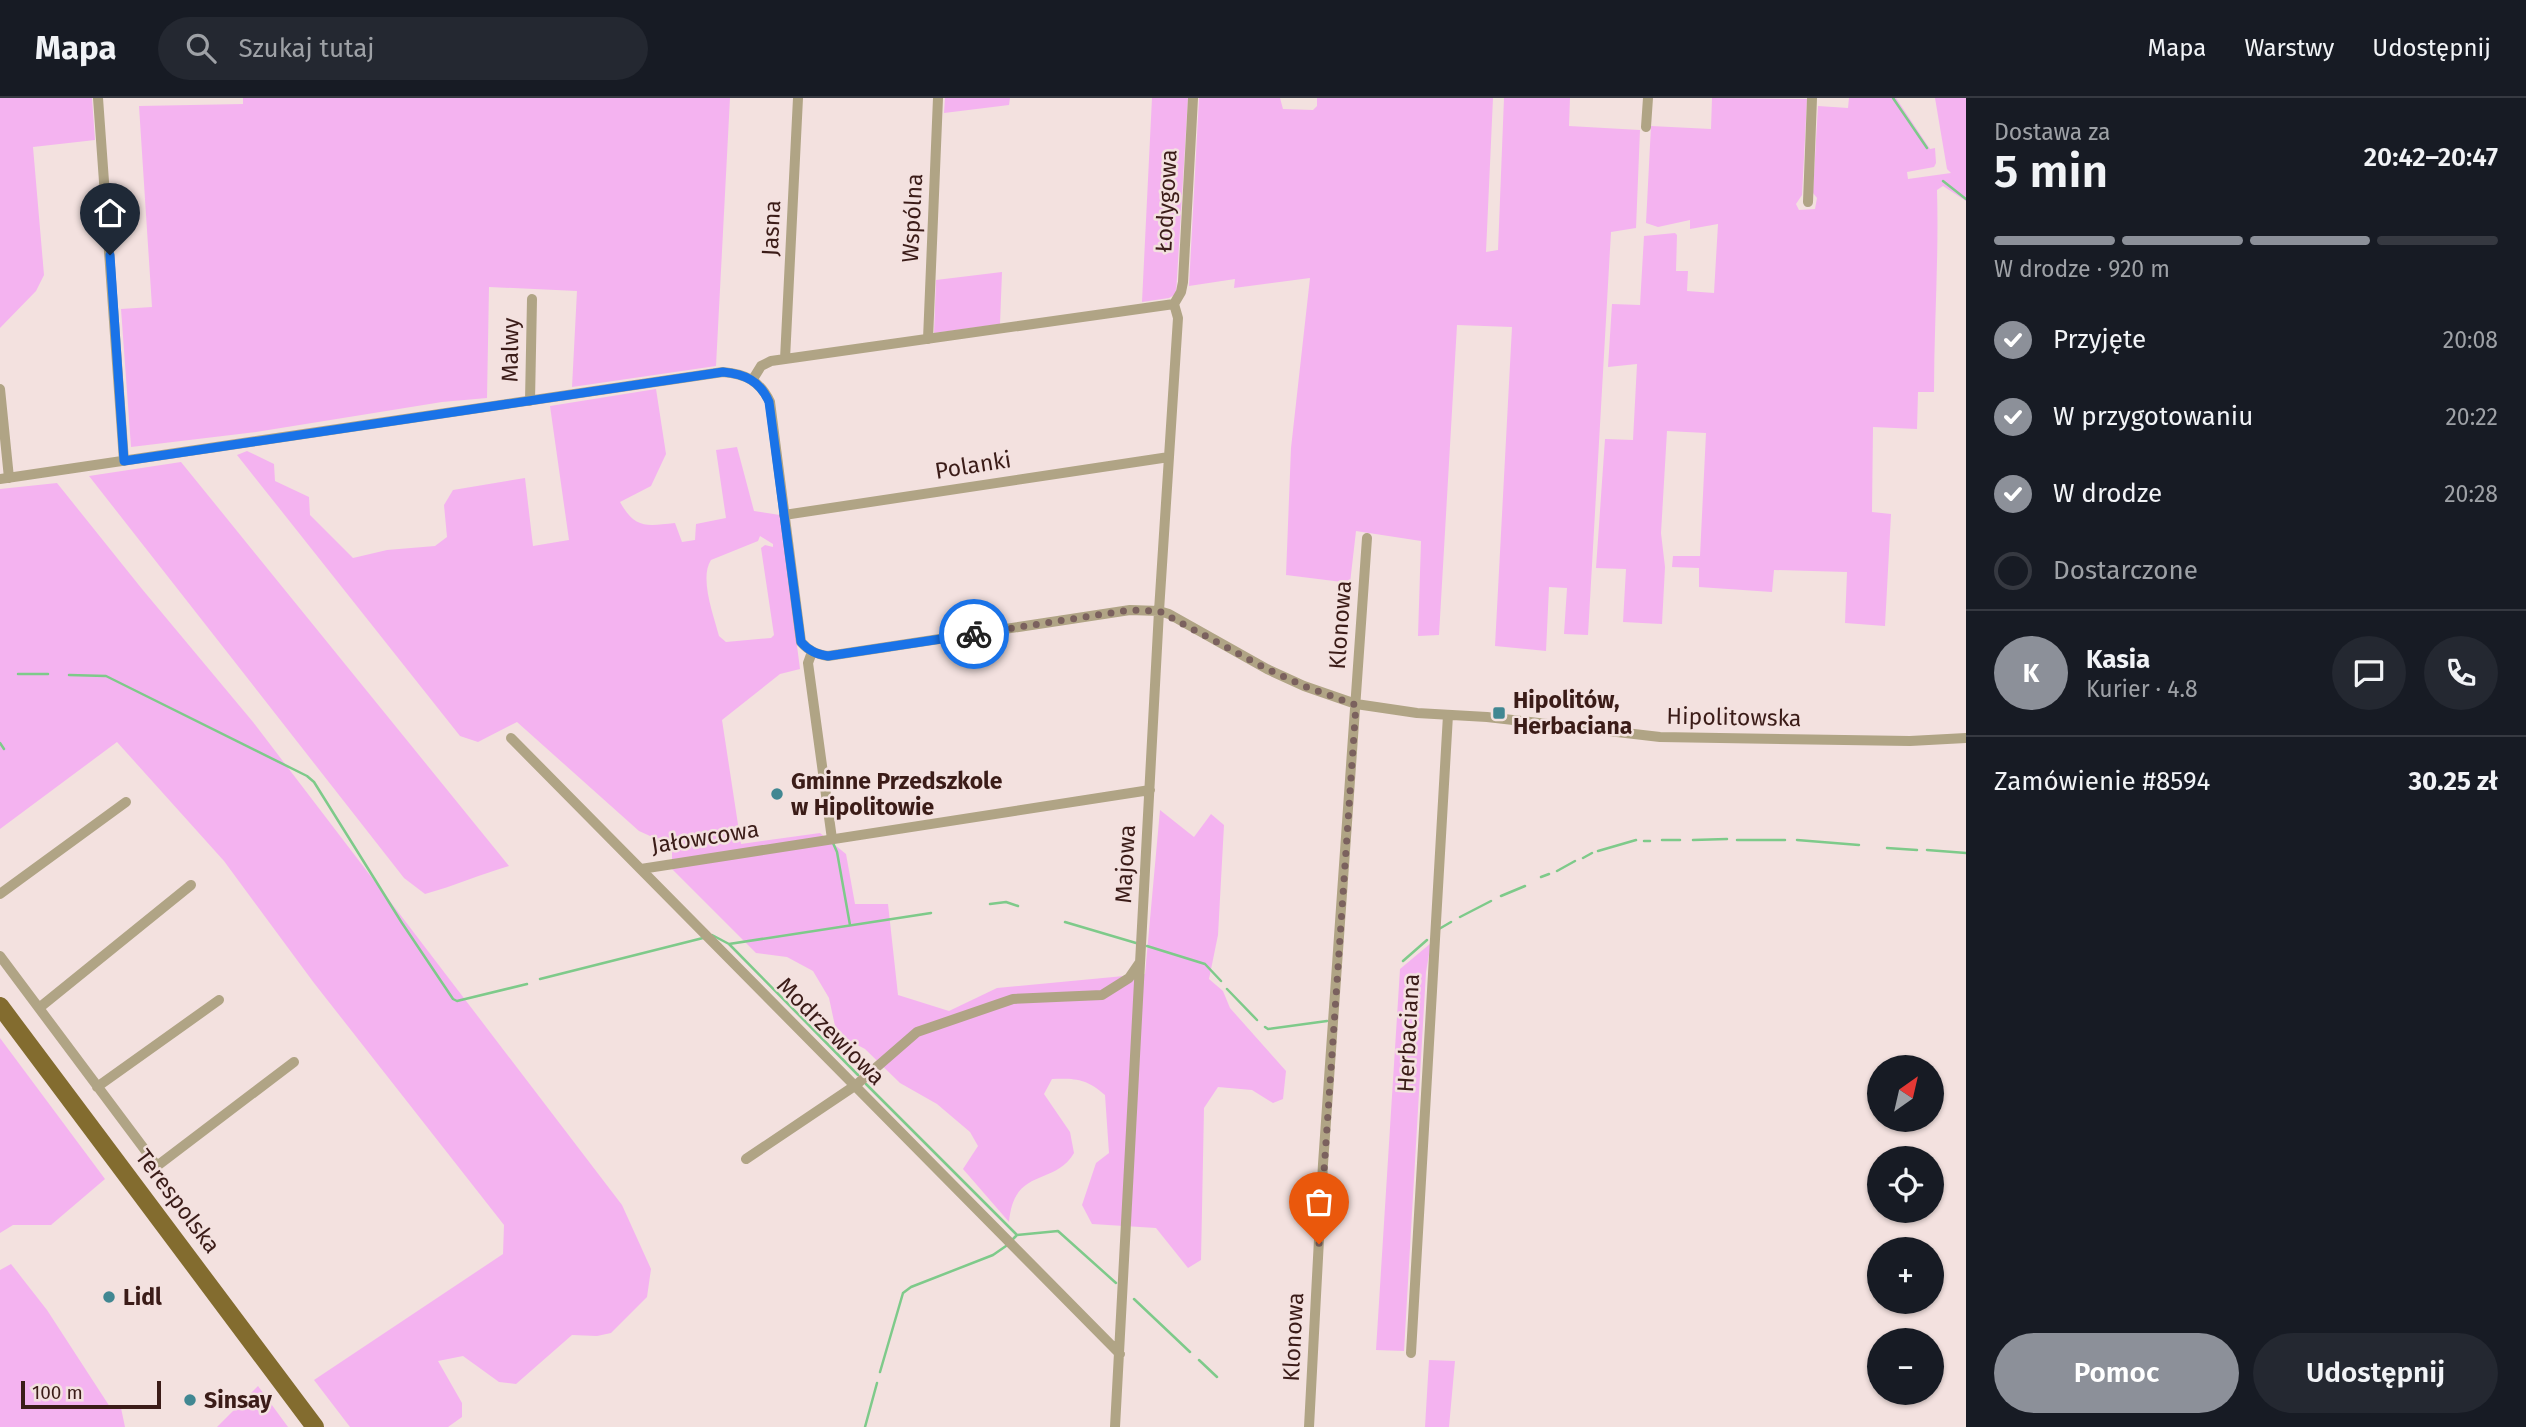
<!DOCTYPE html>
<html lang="pl">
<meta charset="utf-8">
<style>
body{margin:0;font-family:"Fira Sans",sans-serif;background:#242831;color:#f1f3f6;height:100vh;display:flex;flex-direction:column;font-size:26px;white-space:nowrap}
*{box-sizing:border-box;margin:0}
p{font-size:23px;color:#9ea1a6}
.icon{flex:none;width:38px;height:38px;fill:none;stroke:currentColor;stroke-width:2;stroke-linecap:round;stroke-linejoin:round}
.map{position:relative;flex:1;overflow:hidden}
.panel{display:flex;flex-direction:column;background:#171b24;width:560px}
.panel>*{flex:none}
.needle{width:46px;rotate:34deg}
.buttons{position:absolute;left:1867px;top:957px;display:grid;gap:14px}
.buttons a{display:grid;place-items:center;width:77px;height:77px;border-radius:50%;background:#171b24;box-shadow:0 2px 5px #0004;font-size:35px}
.scale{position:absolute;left:21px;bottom:18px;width:140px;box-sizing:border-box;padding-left:7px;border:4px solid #3b1c18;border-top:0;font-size:19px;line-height:24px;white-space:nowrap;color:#3b1c18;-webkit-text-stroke:5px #f3e1df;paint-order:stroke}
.pin{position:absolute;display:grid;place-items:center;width:60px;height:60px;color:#fff;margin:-72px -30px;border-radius:50% 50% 50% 0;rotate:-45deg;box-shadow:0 0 7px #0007}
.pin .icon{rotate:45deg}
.courier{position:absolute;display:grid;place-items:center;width:70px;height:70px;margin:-35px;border:5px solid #1a73e8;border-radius:50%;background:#fff;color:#222;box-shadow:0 2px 9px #0007}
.head em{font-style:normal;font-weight:600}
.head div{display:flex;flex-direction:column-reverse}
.head{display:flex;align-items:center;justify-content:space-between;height:119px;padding:0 28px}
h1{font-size:46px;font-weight:600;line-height:52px}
.bar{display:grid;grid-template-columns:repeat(4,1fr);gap:10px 7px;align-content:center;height:84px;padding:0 28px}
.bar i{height:9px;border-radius:5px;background:#363941}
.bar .active{background:#8c9099}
.bar p{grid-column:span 4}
.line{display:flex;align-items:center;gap:18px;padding:0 28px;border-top:2px solid #363941}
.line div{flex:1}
.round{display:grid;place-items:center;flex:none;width:74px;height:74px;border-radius:37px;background:#242831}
ol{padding:0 28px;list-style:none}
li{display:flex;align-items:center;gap:21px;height:77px}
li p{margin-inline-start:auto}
li .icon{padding:7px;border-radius:50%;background:#8c9099;color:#fff;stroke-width:4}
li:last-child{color:#9ea1a6}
li i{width:38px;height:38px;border:4px solid #363941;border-radius:50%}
.action{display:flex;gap:14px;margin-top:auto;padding:14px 28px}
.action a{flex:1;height:80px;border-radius:42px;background:#8c9099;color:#fff;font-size:28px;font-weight:600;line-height:80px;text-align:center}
.action a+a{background:#242831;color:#f1f3f6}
header{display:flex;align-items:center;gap:42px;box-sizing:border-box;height:98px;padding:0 35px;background:#171b24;border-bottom:2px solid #363941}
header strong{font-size:33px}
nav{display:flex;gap:38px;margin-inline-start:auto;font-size:24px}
.search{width:490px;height:63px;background:#242831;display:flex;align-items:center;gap:18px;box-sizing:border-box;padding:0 24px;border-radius:38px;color:#9ea1a6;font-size:26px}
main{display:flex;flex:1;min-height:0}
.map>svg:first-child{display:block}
.green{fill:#f4b3f0;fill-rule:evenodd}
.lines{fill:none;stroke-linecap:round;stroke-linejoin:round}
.stream{stroke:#7eca8a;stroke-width:2.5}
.street{stroke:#b0a485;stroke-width:10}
.primary{stroke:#836c2f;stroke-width:18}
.done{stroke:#7b615e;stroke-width:7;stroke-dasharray:0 12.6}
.route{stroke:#1a73e8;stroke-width:9}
.poi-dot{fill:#418792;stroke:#f3e1df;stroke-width:2.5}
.labels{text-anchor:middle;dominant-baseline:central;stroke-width:5;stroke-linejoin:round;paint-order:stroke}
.street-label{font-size:23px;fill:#3b1c18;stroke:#f3e1df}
.poi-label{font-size:23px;font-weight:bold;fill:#3b1c18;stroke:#f3e1df;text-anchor:start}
</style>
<header>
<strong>Mapa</strong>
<div class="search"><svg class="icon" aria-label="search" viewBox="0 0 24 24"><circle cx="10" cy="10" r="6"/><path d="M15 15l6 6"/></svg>Szukaj tutaj</div>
<nav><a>Mapa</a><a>Warstwy</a><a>Udostępnij</a></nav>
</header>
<main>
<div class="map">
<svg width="1966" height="1329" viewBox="0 0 1966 1329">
<rect width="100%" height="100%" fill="#f3e1df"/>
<!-- green -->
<path class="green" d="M0 0H92L95 42 33 49 44 177 36 193 0 230Z
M243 0H730L716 268 572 289 577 193 489 189 487 300 442 304 256 334 131 349 121 211 152 209 139 8 243 6Z
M945 0H1010L1009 7 944 15Z
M1152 0H1188L1176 196 1169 200 1142 204Z
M1199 0H1280L1283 11 1313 12 1317 8V0H1493L1486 154 1498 152 1504 0H1570L1569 28 1640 32 1636 130 1611 134 1588 537 1564 536 1567 490 1549 489 1546 553 1495 548 1512 229 1457 227 1439 537 1418 538 1421 443 1356 433 1350 485 1286 477 1291 350 1310 180 1234 190 1235 181 1189 188Z
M1712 0 1807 1 1802 97 1796 106 1799 112 1815 111 1817 100 1813 95 1818 8 1848 10 1849 0H1896L1930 51 1935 50 1936 65 1934 69 1907 74 1908 81 1951 75 1947 71 1935 0H1966V103L1943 88 1937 92C1939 160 1934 227 1934 294H1918L1917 331 1873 329 1872 414 1891 416 1885 528 1845 525 1847 474 1774 472 1772 494 1699 489V470L1672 469 1673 458H1700L1706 335 1667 333 1661 435 1665 469 1662 526 1623 524 1626 471 1596 470 1605 341 1633 342 1637 266 1608 269 1612 206 1640 207 1644 138 1675 135 1677 137 1676 173H1688L1687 193 1714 195 1718 126 1690 131V122L1658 129 1646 125 1651 28 1711 31Z
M1002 174 1000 226 934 235 936 182Z
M656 291 666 356 651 388 620 404C635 431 646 428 675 425L682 444 695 442 696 426 726 420 716 352 737 349 754 413 780 417 800 571 780 576 722 622 741 746 820 735 846 756 855 806H888L898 897 949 913 997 890 1145 876 1160 712 1194 739 1211 716 1224 727 1218 837 1209 881 1223 893 1230 910 1286 973 1283 1001 1273 1005 1252 992 1218 989 1204 1010 1201 1162 1188 1170 1156 1130 1092 1126 1082 1107 1096 1065 1109 1055 1105 997C1087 981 1075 980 1052 981L1044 996 1070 1034 1074 1055C1054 1089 1014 1068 1009 1124L963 1071 978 1048 970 1034 937 1006 900 985 865 951 850 943 835 928 829 900 813 873 787 859 756 855 672 771V748L639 733 517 624 478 644 460 638 237 357 247 353 274 366 275 383 309 399 310 417 353 460 387 452 435 448 447 439 444 407 453 392 525 380 533 448 569 442 550 308ZM760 438 773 446V449L765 447 761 450 774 537 771 540 726 544 719 538C714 518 699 480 711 462L758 443Z
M181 364 509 768C481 776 454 788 425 796L404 780 89 378Z
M57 385 142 491 253 624 622 1107 651 1171 647 1199 611 1235 597 1238 572 1237 516 1286 499 1284 463 1258 438 1263 462 1305V1319L448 1329H350L314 1282 503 1156 504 1127 314 885 224 763 117 644 0 731V391Z
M1431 845 1426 874 1404 1253 1376 1252 1400 871Z
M0 940 105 1081 51 1127H13L0 1135Z
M11 1166 47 1212 110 1309 121 1310 125 1329H0V1172Z
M1429 1262 1455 1263 1449 1329H1425Z
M258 1288 288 1329H217Z"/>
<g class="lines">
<!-- stream -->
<path class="stream" d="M1893 0 1927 50
M1943 83 1966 101
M18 576H48
M69 577 106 578 307 678 314 684 402 825 453 901 457 903 527 886
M0 645 4 651
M1662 742H1680
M1693 742 1727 741
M1737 742H1785
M1797 742 1859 747
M1644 743H1650
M833 745 837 754 850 827
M1887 750 1917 752
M1927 752 1966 755
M1598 753 1636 742
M1583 760 1592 755
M1557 773 1575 763
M1541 779 1549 776
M1501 798 1525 788
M990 806 1006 804 1018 808
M1460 819 1491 803
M1065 824 1136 845
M1439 831 1451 824
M712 837 729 846 858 977
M729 846 931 815
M1147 848 1205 866 1221 883
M1403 863 1427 842
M540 881 703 840
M1227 891 1257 922
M1265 929 1268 931 1327 923
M866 986 1017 1137
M1013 1141 1017 1137 1058 1133 1116 1185
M1134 1201 1190 1254
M1199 1262 1217 1279
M880 1274 903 1195 911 1189 993 1157 1006 1148
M865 1329 877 1285"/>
<!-- street -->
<path class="street" d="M98 0 124 363
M1646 29 1648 0
M1808 104 1812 0
M1174 206 1181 194 1183 184 1193 0
M928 241 938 0
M785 261 798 0
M753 281 761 268 771 263 1174 206
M0 291 9 380
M530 303 532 201
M0 381 723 274C746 276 760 283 770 304L801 544C809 553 816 556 828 558L1130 512 1159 513 1169 516 1267 571 1304 588 1356 606 1417 615 1487 619 1660 639 1910 643 1966 640
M784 417 1169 359
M812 554 808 565 832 741
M511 640 1120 1256
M641 771 1150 692
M0 796 126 704
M0 858 157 1068 294 964
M39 910 191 787
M97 989 219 902
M746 1061 856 987 917 934 1013 901 1102 897 1129 880 1140 864
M1411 1255 1448 617
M1115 1329 1159 513 1178 220 1174 206
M1309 1329 1323 1066 1367 440"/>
<!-- primary -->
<path class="primary" d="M0 908 315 1329"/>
</g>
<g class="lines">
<!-- done -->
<path class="done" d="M974 536 1130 512 1159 513 1267 571 1304 588 1356 607 1319 1146"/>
<!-- route -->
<path class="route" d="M110 157 124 363 723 274C745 276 760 283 769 304L801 544C809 553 816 556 828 558L974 536"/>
</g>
<!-- markers -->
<g class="poi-dot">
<rect x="1492" y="608" width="14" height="14" rx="3.5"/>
<circle cx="777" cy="696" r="7"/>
<circle cx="109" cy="1199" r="7"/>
<circle cx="190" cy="1302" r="7"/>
</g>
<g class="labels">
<!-- street labels -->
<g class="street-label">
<text transform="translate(1166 103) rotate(-87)">Łodygowa</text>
<text transform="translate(912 120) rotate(-87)">Wspólna</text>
<text transform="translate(771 130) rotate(-87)">Jasna</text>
<text transform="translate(510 252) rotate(-89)">Malwy</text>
<text transform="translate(973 367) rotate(-9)">Polanki</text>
<text transform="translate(1340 527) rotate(-86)">Klonowa</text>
<text transform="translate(1734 619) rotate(1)">Hipolitowska</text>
<text transform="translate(705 739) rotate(-9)">Jałowcowa</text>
<text transform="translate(1125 766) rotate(-87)">Majowa</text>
<text transform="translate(831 933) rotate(45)">Modrzewiowa</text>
<text transform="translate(1408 935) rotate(-87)">Herbaciana</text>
<text transform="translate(178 1103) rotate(53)">Terespolska</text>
<text transform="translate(1293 1239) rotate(-87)">Klonowa</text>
</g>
<!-- poi labels -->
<g class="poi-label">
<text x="1513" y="602">Hipolitów,<tspan x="1513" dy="26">Herbaciana</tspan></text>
<text x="791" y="683">Gminne Przedszkole<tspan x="791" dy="26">w Hipolitowie</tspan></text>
<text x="123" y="1199">Lidl</text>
<text x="204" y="1302">Sinsay</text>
</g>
</g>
</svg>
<div class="buttons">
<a><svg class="needle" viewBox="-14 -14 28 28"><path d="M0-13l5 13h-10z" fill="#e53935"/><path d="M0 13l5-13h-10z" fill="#9ea1a6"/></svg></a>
<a><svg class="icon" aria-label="locate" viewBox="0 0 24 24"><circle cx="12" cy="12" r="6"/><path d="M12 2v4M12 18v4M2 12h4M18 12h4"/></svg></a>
<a>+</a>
<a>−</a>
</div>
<div class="scale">100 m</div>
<div class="pin" style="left:1319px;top:1146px;background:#ea580c"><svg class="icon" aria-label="bag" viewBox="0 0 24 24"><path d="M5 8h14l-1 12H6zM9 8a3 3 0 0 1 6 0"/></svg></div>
<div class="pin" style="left:110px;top:157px;background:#1f2937"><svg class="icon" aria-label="home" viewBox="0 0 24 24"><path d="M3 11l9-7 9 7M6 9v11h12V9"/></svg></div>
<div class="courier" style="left:974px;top:536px"><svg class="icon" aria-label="bike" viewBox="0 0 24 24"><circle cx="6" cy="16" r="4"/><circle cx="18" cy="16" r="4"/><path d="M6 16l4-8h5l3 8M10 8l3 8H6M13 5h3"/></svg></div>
</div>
<section class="panel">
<div class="head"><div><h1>5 min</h1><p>Dostawa za</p></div><em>20:42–20:47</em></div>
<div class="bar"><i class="active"></i><i class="active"></i><i class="active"></i><i></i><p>W drodze · 920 m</p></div>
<ol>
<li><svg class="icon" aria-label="check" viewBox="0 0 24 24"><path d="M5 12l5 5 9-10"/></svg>Przyjęte<p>20:08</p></li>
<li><svg class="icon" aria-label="check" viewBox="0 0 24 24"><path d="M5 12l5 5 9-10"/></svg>W przygotowaniu<p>20:22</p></li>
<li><svg class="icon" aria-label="check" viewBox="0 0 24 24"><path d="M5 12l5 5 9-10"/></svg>W drodze<p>20:28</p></li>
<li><i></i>Dostarczone</li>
</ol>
<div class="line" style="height:126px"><b class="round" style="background:#8c9099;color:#fff">K</b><div><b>Kasia</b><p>Kurier · 4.8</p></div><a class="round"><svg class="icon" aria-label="chat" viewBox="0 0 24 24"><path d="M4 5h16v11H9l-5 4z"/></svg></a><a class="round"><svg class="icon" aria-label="phone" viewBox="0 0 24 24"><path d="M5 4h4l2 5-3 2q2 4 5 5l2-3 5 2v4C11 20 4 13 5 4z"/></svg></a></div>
<div class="line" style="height:91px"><div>Zamówienie #8594</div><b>30.25 zł</b></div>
<div class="action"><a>Pomoc</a><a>Udostępnij</a></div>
</section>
</main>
